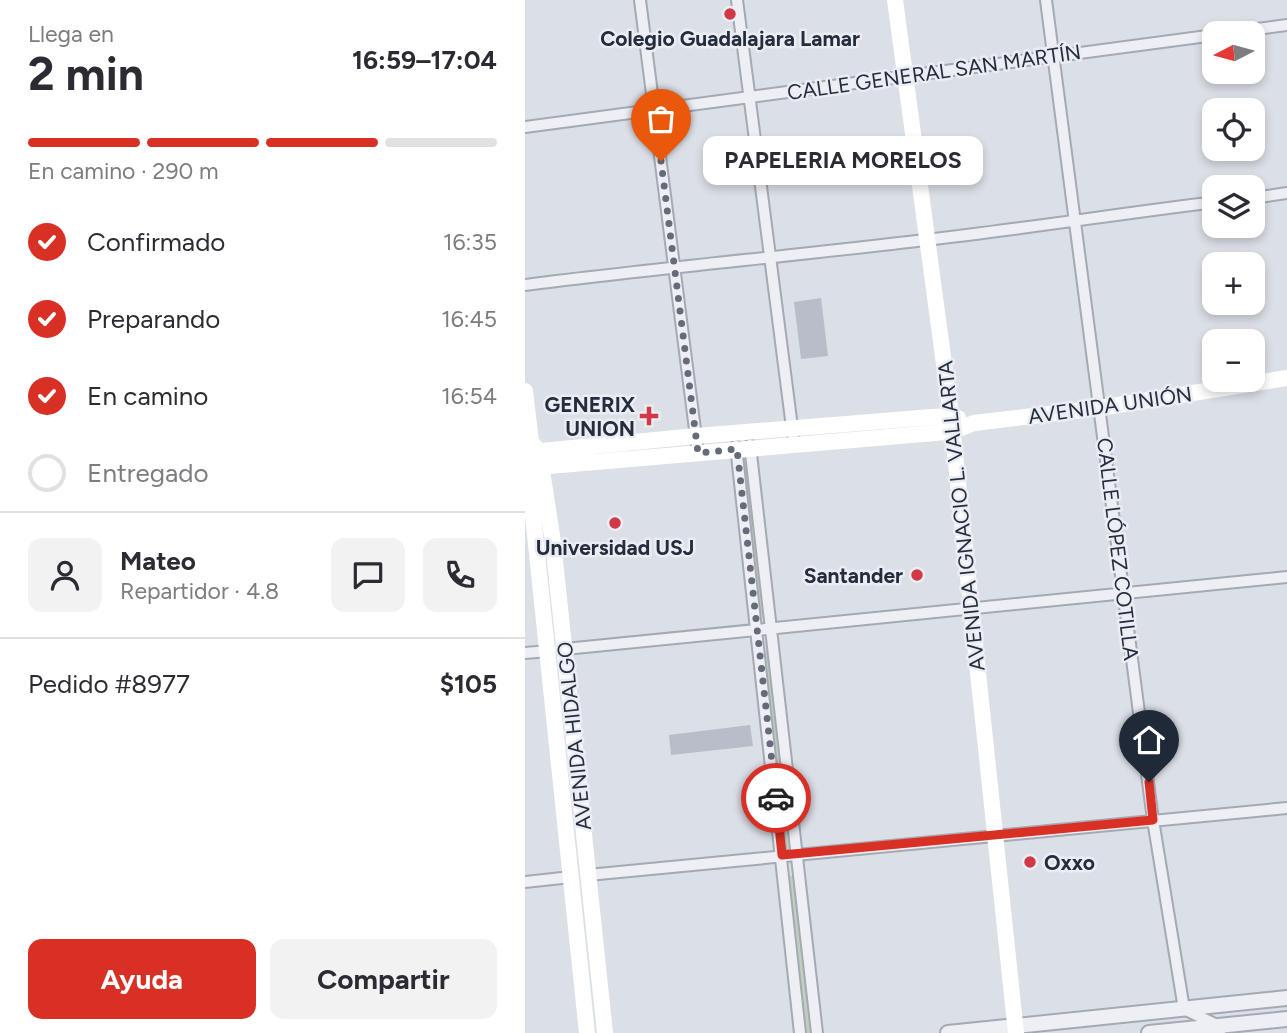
<!DOCTYPE html>
<html lang="es">
<meta charset="utf-8">
<style>
body{margin:0;font-family:Figtree,sans-serif;background:#f2f2f3;color:#2b2b33;height:100vh;display:flex;flex-direction:column;font-size:26px;white-space:nowrap}
*{box-sizing:border-box;margin:0}
p{font-size:23px;color:#7c7c81}
.icon{flex:none;width:38px;height:38px;fill:none;stroke:currentColor;stroke-width:2;stroke-linecap:round;stroke-linejoin:round}
.map{position:relative;flex:1;overflow:hidden}
.details{display:flex;flex-direction:column;background:#fff;width:525px}
.details>*{flex:none}
.needle{width:46px;rotate:264deg}
.tools{position:absolute;left:677px;top:21px;display:grid;gap:14px}
.tools a{display:grid;place-items:center;width:63px;height:63px;border-radius:14px;background:#fff;box-shadow:0 4px 10px #0003;font-size:35px}
.pin{position:absolute;display:grid;place-items:center;width:60px;height:60px;color:#fff;margin:-72px -30px;border-radius:50% 50% 50% 0;rotate:-45deg;box-shadow:0 0 7px #0007}
.pin .icon{rotate:45deg}
.courier{position:absolute;display:grid;place-items:center;width:70px;height:70px;margin:-35px;border:5px solid #d93025;border-radius:50%;background:#fff;color:#222;box-shadow:0 2px 9px #0007}
.bubble{position:absolute;height:49px;border-radius:14px;background:#fff;box-shadow:0 4px 10px #0003;font-size:23px;font-weight:700;line-height:49px;text-align:center}
.summary em{font-style:normal;font-weight:700}
.summary div{display:flex;flex-direction:column-reverse}
.summary{display:flex;align-items:center;justify-content:space-between;height:119px;padding:0 28px}
h1{font-size:46px;font-weight:700;line-height:52px}
.bar{display:grid;grid-template-columns:repeat(4,1fr);gap:10px 7px;align-content:center;height:84px;padding:0 28px}
.bar i{height:9px;border-radius:5px;background:#e1e1e2}
.bar .selected{background:#d93025}
.bar p{grid-column:span 4}
.line{display:flex;align-items:center;gap:18px;padding:0 28px;border-top:2px solid #e1e1e2}
.line div{flex:1}
.round{display:grid;place-items:center;flex:none;width:74px;height:74px;border-radius:14px;background:#f2f2f3}
ol{padding:0 28px;list-style:none}
li{display:flex;align-items:center;gap:21px;height:77px}
li p{margin-inline-start:auto}
li .icon{padding:7px;border-radius:50%;background:#d93025;color:#fff;stroke-width:4}
li:last-child{color:#7c7c81}
li i{width:38px;height:38px;border:4px solid #e1e1e2;border-radius:50%}
.button{display:flex;gap:14px;margin-top:auto;padding:14px 28px}
.button a{flex:1;height:80px;border-radius:14px;background:#d93025;color:#fff;font-size:28px;font-weight:700;line-height:80px;text-align:center}
.button a+a{background:#f2f2f3;color:#2b2b33}
main{display:flex;flex:1;min-height:0}
.map>svg:first-child{display:block}
.green{fill:#c0d0bc}
.building{fill:#b8bdc9}
.lines{fill:none;stroke-linecap:round;stroke-linejoin:round}
.minor-casing{stroke:#a4a9b3;stroke-width:14}
.tertiary-casing{stroke:#a4a9b3;stroke-width:18}
.minor{stroke:#eeeff4;stroke-width:10}
.tertiary{stroke:#eeeff4;stroke-width:14}
.secondary{stroke:#fff;stroke-width:16}
.done{stroke:#656b78;stroke-width:7;stroke-dasharray:0 12.6}
.route{stroke:#d93025;stroke-width:9}
.poi-dot{fill:#d23946;stroke:#eaedf4;stroke-width:2.5}
.labels{text-anchor:middle;dominant-baseline:central;stroke-width:5;stroke-linejoin:round;paint-order:stroke}
.poi-label{font-size:21px;font-weight:bold;fill:#252c3c;stroke:#eaedf4}
.street-label{font-size:21px;fill:#252c3c;stroke:#eaedf4}
</style>
<main>
<section class="details">
<div class="summary"><div><h1>2 min</h1><p>Llega en</p></div><em>16:59–17:04</em></div>
<div class="bar"><i class="selected"></i><i class="selected"></i><i class="selected"></i><i></i><p>En camino · 290 m</p></div>
<ol>
<li><svg class="icon" aria-label="check" viewBox="0 0 24 24"><path d="M5 12l5 5 9-10"/></svg>Confirmado<p>16:35</p></li>
<li><svg class="icon" aria-label="check" viewBox="0 0 24 24"><path d="M5 12l5 5 9-10"/></svg>Preparando<p>16:45</p></li>
<li><svg class="icon" aria-label="check" viewBox="0 0 24 24"><path d="M5 12l5 5 9-10"/></svg>En camino<p>16:54</p></li>
<li><i></i>Entregado</li>
</ol>
<div class="line" style="height:126px"><a class="round"><svg class="icon" aria-label="person" viewBox="0 0 24 24"><circle cx="12" cy="8" r="4"/><path d="M4 21q1-7 8-7t8 7"/></svg></a><div><b>Mateo</b><p>Repartidor · 4.8</p></div><a class="round"><svg class="icon" aria-label="chat" viewBox="0 0 24 24"><path d="M4 5h16v11H9l-5 4z"/></svg></a><a class="round"><svg class="icon" aria-label="phone" viewBox="0 0 24 24"><path d="M5 4h4l2 5-3 2q2 4 5 5l2-3 5 2v4C11 20 4 13 5 4z"/></svg></a></div>
<div class="line" style="height:91px"><div>Pedido #8977</div><b>$105</b></div>
<div class="button"><a>Ayuda</a><a>Compartir</a></div>
</section>
<div class="map">
<svg width="762" height="1033" viewBox="0 0 762 1033">
<rect width="100%" height="100%" fill="#dbdfe6"/>
<!-- green -->
<path class="green" d="M218 466H225L241 615H234Z
M244 650 266 849 260 850 238 651Z
M263 876H271L287 1033H279Z"/>
<!-- building -->
<path class="building" d="M296 298 303 356 276 359 269 302Z
M225 725 228 746 146 755 144 735Z"/>
<g class="lines">
<defs>
<path id="minor" d="M115 0 173 453
M212 0 268 435
M521 0 628 820 659 1009 694 1026 695 1033
M702 33 762 25
M0 127 690 35
M728 198 762 193
M0 285C133 268 267 256 400 240 497 229 593 214 690 202
M225 445 292 1033
M211 446 275 1033
M40 649 762 577
M0 653 23 651
M63 875 762 808
M0 882 46 877"/>
<path id="tertiary" d="M423 1033 762 998
M624 1033 762 1019"/>
</defs>
<!-- minor casing -->
<use href="#minor" class="minor-casing"/>
<!-- tertiary casing -->
<use href="#tertiary" class="tertiary-casing"/>
<!-- minor -->
<use href="#minor" class="minor"/>
<!-- tertiary -->
<use href="#tertiary" class="tertiary"/>
<!-- secondary -->
<path class="secondary" d="M370 0 426 416 491 1033
M0 391 6 442 2 453 3 468 62 1033
M6 442 14 451 28 542 80 1033
M6 452 171 436 407 417 426 416 433 418
M0 468 410 433 428 431 449 423 574 408 762 378"/>
</g>
<g class="lines">
<!-- done -->
<path class="done" d="M136 161 173 453 212 449 251 798"/>
<!-- route -->
<path class="route" d="M251 798 257 855 628 820 624 782"/>
</g>
<!-- markers -->
<g class="poi-dot">
<circle cx="205" cy="14" r="7"/>
<path d="M120.5 405.5h7v7h7v7h-7v7h-7v-7h-7v-7h7z"/>
<circle cx="90" cy="523" r="7"/>
<circle cx="392" cy="575" r="7"/>
<circle cx="505" cy="862" r="7"/>
</g>
<g class="labels">
<!-- poi labels -->
<g class="poi-label">
<text x="205" y="38">Colegio Guadalajara Lamar</text>
<text x="110" y="404" text-anchor="end">GENERIX<tspan x="110" dy="24">UNION</tspan></text>
<text x="90" y="547">Universidad USJ</text>
<text x="378" y="575" text-anchor="end">Santander</text>
<text x="519" y="862" text-anchor="start">Oxxo</text>
</g>
<!-- street labels -->
<g class="street-label">
<text transform="translate(409 72) rotate(-8)">CALLE GENERAL SAN MARTÍN</text>
<text transform="translate(585 405) rotate(-8)">AVENIDA UNIÓN</text>
<text transform="translate(436 516) rotate(-96)">AVENIDA IGNACIO L. VALLARTA</text>
<text transform="translate(593 549) rotate(83)">CALLE LÓPEZ COTILLA</text>
<text transform="translate(49 736) rotate(-96)">AVENIDA HIDALGO</text>
</g>
</g>
</svg>
<div class="tools">
<a><svg class="needle" viewBox="-14 -14 28 28"><path d="M0-13l5 13h-10z" fill="#e53935"/><path d="M0 13l5-13h-10z" fill="#7c7c81"/></svg></a>
<a><svg class="icon" aria-label="locate" viewBox="0 0 24 24"><circle cx="12" cy="12" r="6"/><path d="M12 2v4M12 18v4M2 12h4M18 12h4"/></svg></a>
<a><svg class="icon" aria-label="layers" viewBox="0 0 24 24"><path d="M12 4l9 5-9 5-9-5zM3 14l9 5 9-5"/></svg></a>
<a>+</a>
<a>−</a>
</div>
<div class="pin" style="left:136px;top:161px;background:#ea580c"><svg class="icon" aria-label="bag" viewBox="0 0 24 24"><path d="M5 8h14l-1 12H6zM9 8a3 3 0 0 1 6 0"/></svg></div>
<div class="pin" style="left:624px;top:782px;background:#1f2937"><svg class="icon" aria-label="home" viewBox="0 0 24 24"><path d="M3 11l9-7 9 7M6 9v11h12V9"/></svg></div>
<div class="courier" style="left:251px;top:798px"><svg class="icon" aria-label="car" viewBox="0 0 24 24"><path d="M5 17H2v-5l4-1 3-4h7l3 4 3 1v5h-3M9 17h6M6 11h13"/><circle cx="7" cy="17" r="2"/><circle cx="17" cy="17" r="2"/></svg></div>
<div class="bubble" style="left:178px;top:136px;width:280px">PAPELERIA MORELOS</div>
</div>
</main>
